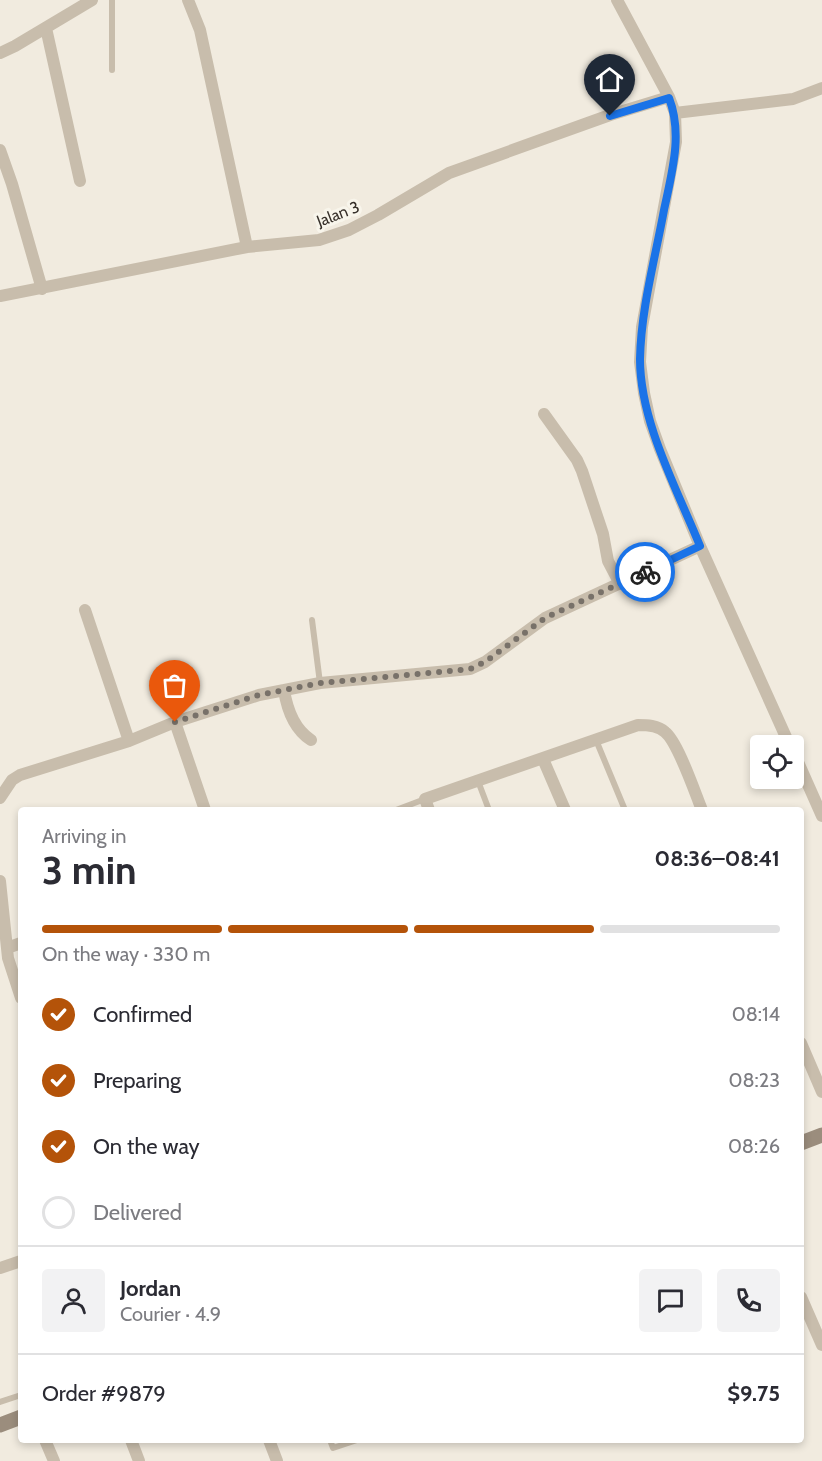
<!DOCTYPE html>
<meta charset="utf-8">
<style>
body{margin:0;font-family:Cabin,sans-serif;background:#f2f2f3;color:#2b2b33;height:100vh;display:flex;flex-direction:column;font-size:22px;white-space:nowrap}
*{box-sizing:border-box;margin:0}
p{font-size:20px;color:#7c7c81}
.icon{flex:none;width:33px;height:33px;fill:none;stroke:currentColor;stroke-width:2;stroke-linecap:round;stroke-linejoin:round}
.map{position:relative;flex:1;overflow:hidden}
.panel{position:absolute;left:18px;top:807px;width:786px;height:636px;display:flex;flex-direction:column;background:#fff;border-radius:6px;box-shadow:0 3px 9px #0003}
.panel>*{flex:none}
.fabs{position:absolute;left:750px;top:735px;display:grid;gap:12px}
.fabs a{display:grid;place-items:center;width:54px;height:54px;border-radius:6px;background:#fff;box-shadow:0 3px 9px #0003;font-size:30px}
.pin{position:absolute;display:grid;place-items:center;width:51px;height:51px;color:#fff;margin:-62px -26px;border-radius:50% 50% 50% 0;rotate:-45deg;box-shadow:0 0 6px #0007}
.pin .icon{rotate:45deg}
.courier{position:absolute;display:grid;place-items:center;width:60px;height:60px;margin:-30px;border:4px solid #1a73e8;border-radius:50%;background:#fff;color:#222;box-shadow:0 2px 8px #0007}
.overview em{font-style:normal;font-weight:800}
.overview div{display:flex;flex-direction:column-reverse}
.overview{display:flex;align-items:center;justify-content:space-between;height:102px;padding:0 24px}
h1{font-size:39px;font-weight:800;line-height:45px}
.bar{display:grid;grid-template-columns:repeat(4,1fr);gap:9px 6px;align-content:center;height:72px;padding:0 24px}
.bar i{height:8px;border-radius:4px;background:#e1e1e2}
.bar .active{background:#b45309}
.bar p{grid-column:span 4}
.line{display:flex;align-items:center;gap:15px;padding:0 24px;border-top:2px solid #e1e1e2}
.line div{flex:1}
.round{display:grid;place-items:center;flex:none;width:63px;height:63px;border-radius:6px;background:#f2f2f3}
ol{padding:0 24px;list-style:none}
li{display:flex;align-items:center;gap:18px;height:66px}
li p{margin-inline-start:auto}
li .icon{padding:6px;border-radius:50%;background:#b45309;color:#fff;stroke-width:4}
li:last-child{color:#7c7c81}
li i{width:33px;height:33px;border:3px solid #e1e1e2;border-radius:50%}
.map>svg:first-child{display:block}
.lines{fill:none;stroke-linecap:round;stroke-linejoin:round}
.service{stroke:#c8bdac;stroke-width:6}
.minor{stroke:#c8bdac;stroke-width:12}
.secondary{stroke:#9b8d7d;stroke-width:15}
.done{stroke:#787169;stroke-width:6;stroke-dasharray:0 10.8}
.route{stroke:#1a73e8;stroke-width:8}
.labels{text-anchor:middle;dominant-baseline:central;stroke-width:6;stroke-linejoin:round;paint-order:stroke}
.street-label{font-size:16px;fill:#37302a;stroke:#f8f5eb}
</style>
<div class="map">
<svg width="822" height="1461" viewBox="0 0 822 1461">
<rect width="100%" height="100%" fill="#f1ebdf"/>
<g class="lines">
<!-- service -->
<path class="service" d="M112 70V0
M312 620 320 683
M596 740 625 810
M478 781 489 810
M396 810 425 799
M0 1402 21 1395
M330 1440 333 1448 357 1440"/>
<!-- minor -->
<path class="minor" d="M188 0 200 30 247 247
M617 0 669 97 675 113 676 142 642 327 640 362 644 393 650 421 660 449 700 546 790 746
M46 28 80 181
M0 53 15 46 92 0
M675 113 793 99 822 88
M0 150 12 184 42 289
M0 296 247 247 319 240 349 230 378 215 449 173 610 115 669 97
M544 414 577 460 582 471 603 534 608 561 620 584
M85 610 129 741
M284 690C287 709 294 729 311 740
M175 722 205 810
M794 753 822 816
M543 759 565 810
M0 798 12 780 20 775 129 741 175 722 259 695 320 683 470 669 485 662 545 618 700 546
M429 810 425 799 638 725C646 725 658 725 665 732 678 742 695 793 702 810
M0 881 8 958 21 998
M7 948 21 943
M801 1043 822 1092
M0 1268 21 1261
M801 1297 822 1345
M45 1440 54 1461
M131 1440 139 1461
M269 1440 277 1461"/>
<!-- secondary -->
<path class="secondary" d="M801 1143 822 1135
M0 1425 21 1417"/>
</g>
<g class="lines">
<!-- done -->
<path class="done" d="M175 722 259 695 320 683 470 669 485 662 545 618 645 572"/>
<!-- route -->
<path class="route" d="M610 116 669 98C683 134 672 172 664 210 655 259 641 309 640 359 640 422 677 489 700 546L645 572"/>
</g>
<g class="labels">
<!-- street labels -->
<g class="street-label">
<text transform="translate(338 214) rotate(-21)">Jalan 3</text>
</g>
</g>
</svg>
<div class="fabs">
<a><svg class="icon" aria-label="locate" viewBox="0 0 24 24"><circle cx="12" cy="12" r="6"/><path d="M12 2v4M12 18v4M2 12h4M18 12h4"/></svg></a>
</div>
<div class="pin" style="left:175px;top:722px;background:#ea580c"><svg class="icon" aria-label="bag" viewBox="0 0 24 24"><path d="M5 8h14l-1 12H6zM9 8a3 3 0 0 1 6 0"/></svg></div>
<div class="pin" style="left:610px;top:116px;background:#1f2937"><svg class="icon" aria-label="home" viewBox="0 0 24 24"><path d="M3 11l9-7 9 7M6 9v11h12V9"/></svg></div>
<div class="courier" style="left:645px;top:572px"><svg class="icon" aria-label="bike" viewBox="0 0 24 24"><circle cx="6" cy="16" r="4"/><circle cx="18" cy="16" r="4"/><path d="M6 16l4-8h5l3 8M10 8l3 8H6M13 5h3"/></svg></div>
<section class="panel">
<div class="overview"><div><h1>3 min</h1><p>Arriving in</p></div><em>08:36–08:41</em></div>
<div class="bar"><i class="active"></i><i class="active"></i><i class="active"></i><i></i><p>On the way · 330 m</p></div>
<ol>
<li><svg class="icon" aria-label="check" viewBox="0 0 24 24"><path d="M5 12l5 5 9-10"/></svg>Confirmed<p>08:14</p></li>
<li><svg class="icon" aria-label="check" viewBox="0 0 24 24"><path d="M5 12l5 5 9-10"/></svg>Preparing<p>08:23</p></li>
<li><svg class="icon" aria-label="check" viewBox="0 0 24 24"><path d="M5 12l5 5 9-10"/></svg>On the way<p>08:26</p></li>
<li><i></i>Delivered</li>
</ol>
<div class="line" style="height:108px"><a class="round"><svg class="icon" aria-label="person" viewBox="0 0 24 24"><circle cx="12" cy="8" r="4"/><path d="M4 21q1-7 8-7t8 7"/></svg></a><div><b>Jordan</b><p>Courier · 4.9</p></div><a class="round"><svg class="icon" aria-label="chat" viewBox="0 0 24 24"><path d="M4 5h16v11H9l-5 4z"/></svg></a><a class="round"><svg class="icon" aria-label="phone" viewBox="0 0 24 24"><path d="M5 4h4l2 5-3 2q2 4 5 5l2-3 5 2v4C11 20 4 13 5 4z"/></svg></a></div>
<div class="line" style="height:78px"><div>Order #9879</div><b>$9.75</b></div>
</section>
</div>
